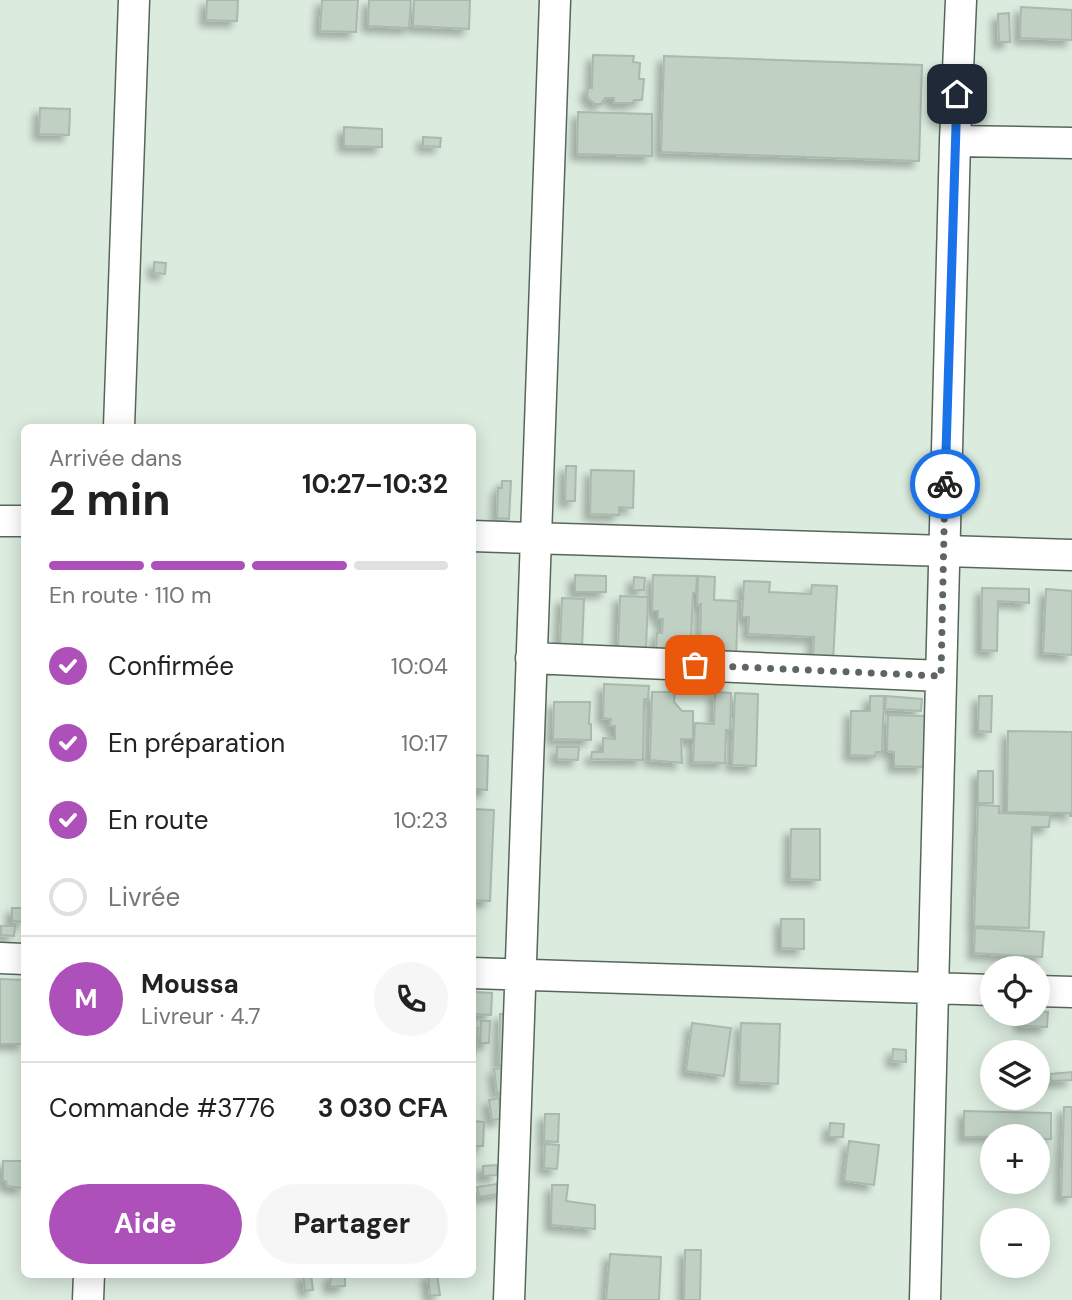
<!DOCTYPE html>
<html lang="fr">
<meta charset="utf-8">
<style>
body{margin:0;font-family:"DM Sans",sans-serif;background:#f6f6f6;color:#222;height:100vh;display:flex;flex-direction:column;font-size:26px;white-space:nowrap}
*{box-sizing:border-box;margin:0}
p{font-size:23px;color:#767676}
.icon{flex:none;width:38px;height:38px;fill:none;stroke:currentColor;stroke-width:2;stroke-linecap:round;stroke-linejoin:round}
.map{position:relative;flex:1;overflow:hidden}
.sheet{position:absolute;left:21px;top:424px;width:455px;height:854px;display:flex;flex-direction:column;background:#fff;border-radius:10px;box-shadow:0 4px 18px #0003}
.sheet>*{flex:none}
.tools{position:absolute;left:980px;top:956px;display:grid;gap:14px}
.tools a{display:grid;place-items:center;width:70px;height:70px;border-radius:50%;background:#fff;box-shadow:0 4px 18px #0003;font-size:35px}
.pin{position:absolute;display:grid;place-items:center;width:60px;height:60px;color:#fff;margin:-30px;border-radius:14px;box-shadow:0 4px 10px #0006}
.courier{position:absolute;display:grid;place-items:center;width:70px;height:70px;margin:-35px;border:5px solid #1a73e8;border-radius:50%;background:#fff;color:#222;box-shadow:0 2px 9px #0007}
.summary em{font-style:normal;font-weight:700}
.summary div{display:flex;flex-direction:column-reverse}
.summary{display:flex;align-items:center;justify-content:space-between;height:119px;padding:0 28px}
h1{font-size:46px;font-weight:700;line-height:52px}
.bar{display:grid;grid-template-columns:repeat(4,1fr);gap:10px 7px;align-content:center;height:84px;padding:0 28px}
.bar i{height:9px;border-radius:5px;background:#e0e0e0}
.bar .on{background:#ad50ba}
.bar p{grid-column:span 4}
.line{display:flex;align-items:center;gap:18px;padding:0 28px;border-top:2px solid #e0e0e0}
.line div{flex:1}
.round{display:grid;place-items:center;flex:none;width:74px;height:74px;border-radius:37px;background:#f6f6f6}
ol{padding:0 28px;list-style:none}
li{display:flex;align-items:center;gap:21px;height:77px}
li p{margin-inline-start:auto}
li .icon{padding:7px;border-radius:50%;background:#ad50ba;color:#fff;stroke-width:4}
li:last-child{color:#767676}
li i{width:38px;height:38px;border:4px solid #e0e0e0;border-radius:50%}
.cta{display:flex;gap:14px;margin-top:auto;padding:14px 28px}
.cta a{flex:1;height:80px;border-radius:42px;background:#ad50ba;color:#fff;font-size:28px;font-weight:700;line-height:80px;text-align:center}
.cta a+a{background:#f6f6f6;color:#222}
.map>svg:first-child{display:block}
.building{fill:#c0d1c4;stroke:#a9b9ad;stroke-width:2;filter:url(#shadow)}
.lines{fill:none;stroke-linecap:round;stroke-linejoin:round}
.minor-casing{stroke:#57665b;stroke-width:33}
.minor{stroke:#fff;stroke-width:30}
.done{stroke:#5d665f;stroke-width:7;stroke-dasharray:0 12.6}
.route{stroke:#1a73e8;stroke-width:9}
</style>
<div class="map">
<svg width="1072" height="1300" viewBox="0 0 1072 1300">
<defs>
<filter id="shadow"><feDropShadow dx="-6" dy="6" stdDeviation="3.5" flood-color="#0004"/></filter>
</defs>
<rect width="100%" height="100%" fill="#dbebde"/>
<!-- building -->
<path class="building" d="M207 0H238L237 21 206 20Z
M322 0H358L356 32 320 31Z
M369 0H411L409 28 368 26Z
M414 0H470L469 29 413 26Z
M1021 7 1072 10V40L1020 38Z
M1009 13 1010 42H999L998 14Z
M593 55 634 56 633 62 640 63 639 79H644L642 100H634L633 103H614V98H605L601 104H595L589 99 587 95 588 88H592Z
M664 56 922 65 919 161 661 152Z
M40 108 70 109 69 135 39 134Z
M578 112 652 114V156L577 154Z
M344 127 382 129V147L344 146Z
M423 137 441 138 440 147 423 146Z
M154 262 166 263 165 274 154 273Z
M566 466H576L575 501H565Z
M591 470 634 471 633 508 619 507V515L590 514Z
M502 481H511L509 519 497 518 498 488H502Z
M575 575 606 576V592H575Z
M653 575 697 576 696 593H693L691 640H695V657L656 656 657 633H662L663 619H658V611H652Z
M698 576 715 577 714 600 738 601 736 660 700 658 701 604 697 605Z
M634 577 645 578 644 590H633Z
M744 581 770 582 769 592 811 594 812 585 837 586 833 660 813 659 814 637 748 634 749 617H742Z
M982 588 1029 589V603L998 601 997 651 981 650Z
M1046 589 1072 591V655L1043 653Z
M620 596 648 597 646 650 618 649Z
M562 598 584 599 582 648 560 647Z
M604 684 649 686 648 699H644L643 760 591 759 592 752H603V738L615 739V726H610L611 719 603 718Z
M652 692H675L674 702 682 711H693V739H681L682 763 650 760Z
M715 692 731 693 730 730H726L725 763 693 762 695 723 714 724Z
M735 693 758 694 756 766 732 765Z
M870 696H884L882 752H876L875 756 850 755 851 711H870Z
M886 696 922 699 921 711 885 709Z
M979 696H992L991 732 978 731Z
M554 702H590L589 724H591V740L553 739Z
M888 715 926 716 924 767 894 766V752L887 751Z
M1008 731 1072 732V816H1070V813L1007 812Z
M557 747H579L578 760 557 759Z
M472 755 488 756 487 790 472 789Z
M978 771H993V803H978Z
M978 805 999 806V813L1050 815 1049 827H1032L1029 928 974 926Z
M472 809 494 810 490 901 472 900Z
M791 829H820V880L790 879Z
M12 908H24V922L12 921Z
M781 919H804V949L781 948Z
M1 926H15L14 936 1 935Z
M975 928 1044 932 1042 957 974 953Z
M0 979 24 980V1044H0Z
M474 992 492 993 491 1015 473 1014Z
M1038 1011 1048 1012 1047 1027 1021 1026V1013H1038Z
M500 1014H508V1065H499Z
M481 1021H490L489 1043H480Z
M692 1023 731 1028 724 1076 686 1071Z
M741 1023 780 1024 778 1084 739 1082Z
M472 1027 478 1028 475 1058H472Z
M893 1049 906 1050V1062L892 1061Z
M505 1068 508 1092 497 1093 494 1069Z
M1072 1072V1080L1051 1081 1050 1074Z
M499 1098 502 1119 492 1120 489 1100Z
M1064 1107H1072V1197H1061Z
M964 1111 1051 1113V1139H1038V1136L964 1137Z
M545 1114H559L558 1142 544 1141Z
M474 1121 484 1122 483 1146H474Z
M830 1123 844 1124 843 1137H829Z
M849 1141 879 1145 874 1185 844 1181Z
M545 1144 559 1145 557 1169 544 1168Z
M3 1161H24V1186L22 1188 7 1186 6 1181H3Z
M497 1165V1175L483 1176V1166Z
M504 1183 505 1193 479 1197 477 1187Z
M552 1185H568L566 1201 595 1205V1229L551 1225Z
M685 1250H701L700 1300H684Z
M610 1254 661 1257 659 1300H606Z
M303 1274H311L313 1290 305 1291Z
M331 1274H345V1286L330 1287Z
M428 1274H437L440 1295 430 1296Z"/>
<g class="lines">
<defs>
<path id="minor" d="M955 141 1072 143
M119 427 134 0
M0 521H24
M472 536 1072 555
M531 658 941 676
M0 958 24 959
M472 973 992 990
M1038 991 1072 992
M88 1300 89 1274
M509 1300 555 0
M925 1300 955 141 961 0"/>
</defs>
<!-- minor casing -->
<use href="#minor" class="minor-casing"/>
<!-- minor -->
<use href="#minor" class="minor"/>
</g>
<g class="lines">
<!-- done -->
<path class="done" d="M695 665 941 676 945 484"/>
<!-- route -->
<path class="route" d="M945 484 957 94"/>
</g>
</svg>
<div class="tools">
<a><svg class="icon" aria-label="locate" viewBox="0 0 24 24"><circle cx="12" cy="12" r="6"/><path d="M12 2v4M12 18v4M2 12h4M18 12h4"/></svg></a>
<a><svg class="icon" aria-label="layers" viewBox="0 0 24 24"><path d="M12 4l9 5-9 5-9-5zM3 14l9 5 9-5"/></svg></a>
<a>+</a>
<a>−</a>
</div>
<div class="pin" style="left:695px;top:665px;background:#ea580c"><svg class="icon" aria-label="bag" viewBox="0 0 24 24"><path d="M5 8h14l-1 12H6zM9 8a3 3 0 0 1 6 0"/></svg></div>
<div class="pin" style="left:957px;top:94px;background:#1f2937"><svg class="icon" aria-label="home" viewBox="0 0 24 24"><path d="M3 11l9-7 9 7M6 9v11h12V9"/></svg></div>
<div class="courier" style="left:945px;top:484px"><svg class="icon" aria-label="bike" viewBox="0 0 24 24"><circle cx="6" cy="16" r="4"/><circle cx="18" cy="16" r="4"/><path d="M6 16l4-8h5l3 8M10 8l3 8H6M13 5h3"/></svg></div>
<section class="sheet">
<div class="summary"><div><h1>2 min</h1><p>Arrivée dans</p></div><em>10:27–10:32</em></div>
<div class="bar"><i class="on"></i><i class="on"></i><i class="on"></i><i></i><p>En route · 110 m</p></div>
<ol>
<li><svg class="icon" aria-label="check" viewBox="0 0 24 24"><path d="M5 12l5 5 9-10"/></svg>Confirmée<p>10:04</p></li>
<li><svg class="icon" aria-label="check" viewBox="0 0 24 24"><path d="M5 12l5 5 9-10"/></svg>En préparation<p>10:17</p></li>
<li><svg class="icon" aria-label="check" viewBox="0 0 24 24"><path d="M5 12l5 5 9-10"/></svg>En route<p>10:23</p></li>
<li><i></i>Livrée</li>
</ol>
<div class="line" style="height:126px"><b class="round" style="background:#ad50ba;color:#fff">M</b><div><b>Moussa</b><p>Livreur · 4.7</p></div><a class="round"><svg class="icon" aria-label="phone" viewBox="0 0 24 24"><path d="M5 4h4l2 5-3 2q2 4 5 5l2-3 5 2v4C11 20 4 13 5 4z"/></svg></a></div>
<div class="line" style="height:91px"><div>Commande #3776</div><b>3 030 CFA</b></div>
<div class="cta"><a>Aide</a><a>Partager</a></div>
</section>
</div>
